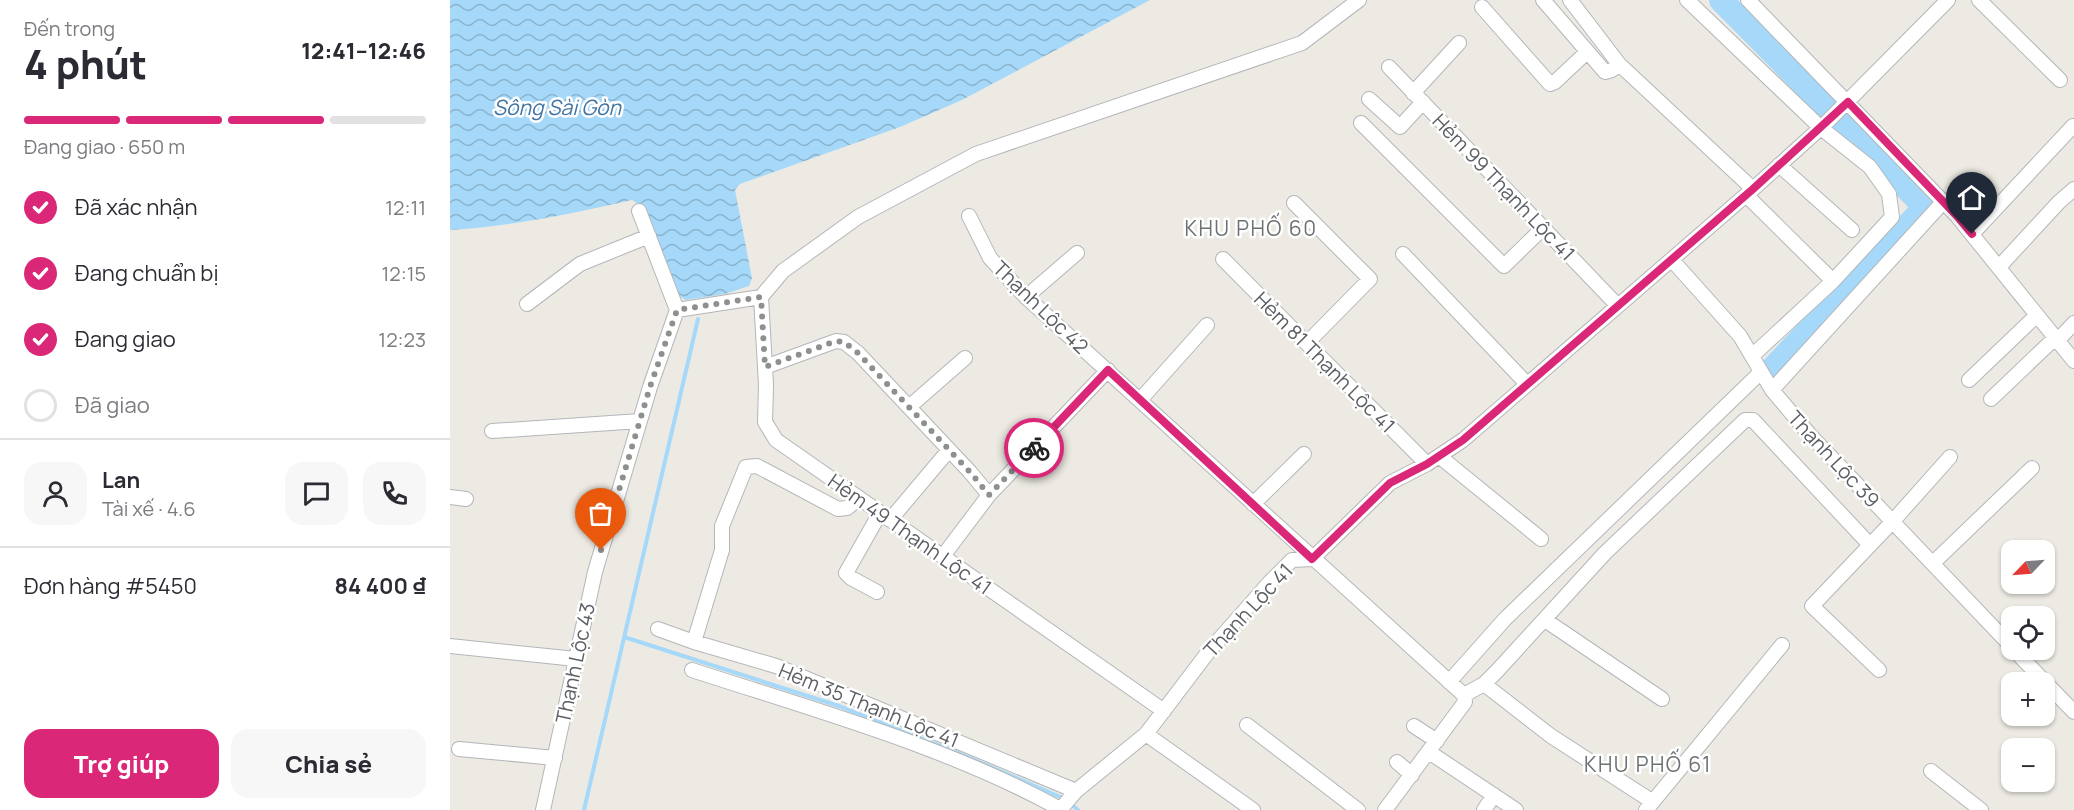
<!DOCTYPE html>
<html lang="vi">
<meta charset="utf-8">
<style>
body{margin:0;font-family:Manrope,sans-serif;background:#f7f7f7;color:#2b2b33;height:100vh;display:flex;flex-direction:column;font-size:22px;white-space:nowrap}
*{box-sizing:border-box;margin:0}
p{font-size:20px;color:#7c7c81}
.icon{flex:none;width:33px;height:33px;fill:none;stroke:currentColor;stroke-width:2;stroke-linecap:round;stroke-linejoin:round}
.map{position:relative;flex:1;overflow:hidden}
.details{display:flex;flex-direction:column;background:#fff;width:450px}
.details>*{flex:none}
.needle{width:39px;rotate:245deg}
.fabs{position:absolute;left:1551px;top:540px;display:grid;gap:12px}
.fabs a{display:grid;place-items:center;width:54px;height:54px;border-radius:12px;background:#fff;box-shadow:0 2px 4px #0004;font-size:30px}
.pin{position:absolute;display:grid;place-items:center;width:51px;height:51px;color:#fff;margin:-62px -26px;border-radius:50% 50% 50% 0;rotate:-45deg;box-shadow:0 0 6px #0007}
.pin .icon{rotate:45deg}
.courier{position:absolute;display:grid;place-items:center;width:60px;height:60px;margin:-30px;border:4px solid #db2777;border-radius:50%;background:#fff;color:#222;box-shadow:0 2px 8px #0007}
.headline em{font-style:normal;font-weight:800}
.headline div{display:flex;flex-direction:column-reverse}
.headline{display:flex;align-items:center;justify-content:space-between;height:102px;padding:0 24px}
h1{font-size:39px;font-weight:800;line-height:45px}
.bar{display:grid;grid-template-columns:repeat(4,1fr);gap:9px 6px;align-content:center;height:72px;padding:0 24px}
.bar i{height:8px;border-radius:4px;background:#e1e1e2}
.bar .on{background:#db2777}
.bar p{grid-column:span 4}
.line{display:flex;align-items:center;gap:15px;padding:0 24px;border-top:2px solid #e1e1e2}
.line div{flex:1}
.round{display:grid;place-items:center;flex:none;width:63px;height:63px;border-radius:18px;background:#f7f7f7}
ol{padding:0 24px;list-style:none}
li{display:flex;align-items:center;gap:18px;height:66px}
li p{margin-inline-start:auto}
li .icon{padding:6px;border-radius:50%;background:#db2777;color:#fff;stroke-width:4}
li:last-child{color:#7c7c81}
li i{width:33px;height:33px;border:3px solid #e1e1e2;border-radius:50%}
.action{display:flex;gap:12px;margin-top:auto;padding:12px 24px}
.action a{flex:1;height:69px;border-radius:18px;background:#db2777;color:#fff;font-size:24px;font-weight:800;line-height:69px;text-align:center}
.action a+a{background:#f7f7f7;color:#2b2b33}
main{display:flex;flex:1;min-height:0}
.map>svg:first-child{display:block}
.water{fill:url(#water-waves)}
.lines{fill:none;stroke-linecap:round;stroke-linejoin:round}
.stream{stroke:#a6d9f9;stroke-width:4}
.river{stroke:#a6d9f9;stroke-width:24}
.minor-casing{stroke:#b3b6b9;stroke-width:16}
.minor{stroke:#fff;stroke-width:14}
.done{stroke:#8e9090;stroke-width:6;stroke-dasharray:0 10.8}
.route{stroke:#db2777;stroke-width:8}
.labels{text-anchor:middle;dominant-baseline:central;stroke-width:5;stroke-linejoin:round;paint-order:stroke}
.street-label{font-size:20px;fill:#5b5f63;stroke:#fff}
.water-label{font-size:21px;font-style:italic;fill:#4275a2;stroke:#fff}
.neighbourhood-label{font-size:21px;letter-spacing:1.5px;fill:#6c7174;stroke:#fff}
</style>
<main>
<section class="details">
<div class="headline"><div><h1>4 phút</h1><p>Đến trong</p></div><em>12:41–12:46</em></div>
<div class="bar"><i class="on"></i><i class="on"></i><i class="on"></i><i></i><p>Đang giao · 650 m</p></div>
<ol>
<li><svg class="icon" aria-label="check" viewBox="0 0 24 24"><path d="M5 12l5 5 9-10"/></svg>Đã xác nhận<p>12:11</p></li>
<li><svg class="icon" aria-label="check" viewBox="0 0 24 24"><path d="M5 12l5 5 9-10"/></svg>Đang chuẩn bị<p>12:15</p></li>
<li><svg class="icon" aria-label="check" viewBox="0 0 24 24"><path d="M5 12l5 5 9-10"/></svg>Đang giao<p>12:23</p></li>
<li><i></i>Đã giao</li>
</ol>
<div class="line" style="height:108px"><a class="round"><svg class="icon" aria-label="person" viewBox="0 0 24 24"><circle cx="12" cy="8" r="4"/><path d="M4 21q1-7 8-7t8 7"/></svg></a><div><b>Lan</b><p>Tài xế · 4.6</p></div><a class="round"><svg class="icon" aria-label="chat" viewBox="0 0 24 24"><path d="M4 5h16v11H9l-5 4z"/></svg></a><a class="round"><svg class="icon" aria-label="phone" viewBox="0 0 24 24"><path d="M5 4h4l2 5-3 2q2 4 5 5l2-3 5 2v4C11 20 4 13 5 4z"/></svg></a></div>
<div class="line" style="height:78px"><div>Đơn hàng #5450</div><b>84 400 ₫</b></div>
<div class="action"><a>Trợ giúp</a><a>Chia sẻ</a></div>
</section>
<div class="map">
<svg width="1624" height="810" viewBox="0 0 1624 810">
<defs>
<pattern id="water-waves" width="16" height="10" patternUnits="userSpaceOnUse" patternTransform="scale(1.5)"><rect width="16" height="10" fill="#a6d9f9"/><path d="M0 5q4-4 8 0t8 0" fill="none" stroke="#8ab3cd"/></pattern>
</defs>
<rect width="100%" height="100%" fill="#edeae3"/>
<!-- water -->
<path class="water" d="M0 0H700L512 100 450 127 290 184 285 190 302 278 299 286 275 294 235 300 225 292 193 207 182 200C121 214 62 226 0 230Z"/>
<g class="lines">
<!-- stream -->
<path class="stream" d="M174 637 389 706 506 752 615 799
M621 804 628 810
M134 810 248 319"/>
<!-- river -->
<path class="river" d="M1271 0 1475 207 1324 367"/>
<defs>
<path id="minor" d="M1093 0 1155 72 1162 70 1169 64
M1120 0 1169 64 1303 189
M1237 0 1371 128 1420 167 1439 194 1442 217 1383 281 1302 356
M1298 0 1507 216 1624 361
M1529 0 1610 80
M1032 7 1100 84 1105 82 1137 52
M939 67 1168 306
M963 93 1009 43
M919 99 950 127 973 102
M911 123 1054 266 1093 228
M1329 165 1402 230
M1296 195 1383 281
M844 203 920 279 857 343
M519 216 540 258 576 297 1014 695 1015 702 935 810
M1522 234 1623 126
M953 254 1077 384
M773 259 977 464
M1222 260 1290 336 1322 390 1360 435 1562 647
M1549 267 1609 202 1624 189
M311 297 316 385 315 422 326 440 714 711
M576 297 627 253
M77 304 130 264 199 236
M227 310 311 297 333 271 408 217 526 154 852 43 909 0
M1607 341 1624 323
M315 367 386 341 394 342 408 353 520 472 539 495 493 556
M1519 380 1587 315
M1322 390 1494 201
M1541 399 1605 338
M690 400 757 325
M459 407 515 358
M42 431 190 421
M989 456 1091 539
M539 495 658 370
M0 497 16 499
M803 504 854 454
M440 520 499 450
M1483 563 1582 468
M427 592 401 578 396 573 430 513
M1095 620 1212 699
M208 629 244 642 326 666 626 791
M244 642 272 550V526L296 467 307 466 388 509 397 508 409 498
M0 646 126 659
M1564 650 1624 712
M242 670C364 710 499 747 612 810
M1429 670 1362 606 1443 521 1500 457
M999 682 1055 619 1311 372
M1034 684 1101 736 1203 802
M1014 695 1034 684 1047 671 1155 553 1295 420H1303L1420 545
M797 725 908 810
M964 726 987 741
M696 734 803 810
M9 749 105 758
M979 752 1066 810
M947 762 962 775
M1481 771 1531 810
M93 810 145 572 200 387 227 310 189 211
M610 810 626 791 696 734 759 651 820 582 842 560 862 559 940 483 977 464 1013 440 1303 189 1376 123 1498 0
M1034 810 1044 795
M1196 810 1332 645"/>
</defs>
<!-- minor casing -->
<use href="#minor" class="minor-casing"/>
<!-- minor -->
<use href="#minor" class="minor"/>
</g>
<g class="lines">
<!-- done -->
<path class="done" d="M151 550 200 387 227 310 311 297 315 367 386 341 394 342 408 353 520 472 539 495 584 448"/>
<!-- route -->
<path class="route" d="M584 448 658 370 862 559 940 483 977 464 1013 440 1303 189 1398 102 1507 216 1522 234"/>
</g>
<g class="labels">
<!-- street labels -->
<g class="street-label">
<text transform="translate(1054 187) rotate(46)">Hẻm 99 Thạnh Lộc 41</text>
<text transform="translate(591 307) rotate(44)">Thạnh Lộc 42</text>
<text transform="translate(875 362) rotate(45)">Hẻm 81 Thạnh Lộc 41</text>
<text transform="translate(1384 459) rotate(47)">Thạnh Lộc 39</text>
<text transform="translate(460 534) rotate(35)">Hẻm 49 Thạnh Lộc 41</text>
<text transform="translate(798 610) rotate(-47)">Thạnh Lộc 41</text>
<text transform="translate(125 663) rotate(-78)">Thạnh Lộc 43</text>
<text transform="translate(419 705) rotate(22)">Hẻm 35 Thạnh Lộc 41</text>
</g>
<!-- water labels -->
<g class="water-label">
<text x="107" y="107">Sông Sài Gòn</text>
</g>
<!-- neighbourhood labels -->
<g class="neighbourhood-label">
<text x="801" y="228">KHU PHỐ 60</text>
<text x="1198" y="764">KHU PHỐ 61</text>
</g>
</g>
</svg>
<div class="fabs">
<a><svg class="needle" viewBox="-14 -14 28 28"><path d="M0-13l5 13h-10z" fill="#e53935"/><path d="M0 13l5-13h-10z" fill="#7c7c81"/></svg></a>
<a><svg class="icon" aria-label="locate" viewBox="0 0 24 24"><circle cx="12" cy="12" r="6"/><path d="M12 2v4M12 18v4M2 12h4M18 12h4"/></svg></a>
<a>+</a>
<a>−</a>
</div>
<div class="pin" style="left:151px;top:550px;background:#ea580c"><svg class="icon" aria-label="bag" viewBox="0 0 24 24"><path d="M5 8h14l-1 12H6zM9 8a3 3 0 0 1 6 0"/></svg></div>
<div class="pin" style="left:1522px;top:234px;background:#1f2937"><svg class="icon" aria-label="home" viewBox="0 0 24 24"><path d="M3 11l9-7 9 7M6 9v11h12V9"/></svg></div>
<div class="courier" style="left:584px;top:448px"><svg class="icon" aria-label="bike" viewBox="0 0 24 24"><circle cx="6" cy="16" r="4"/><circle cx="18" cy="16" r="4"/><path d="M6 16l4-8h5l3 8M10 8l3 8H6M13 5h3"/></svg></div>
</div>
</main>
